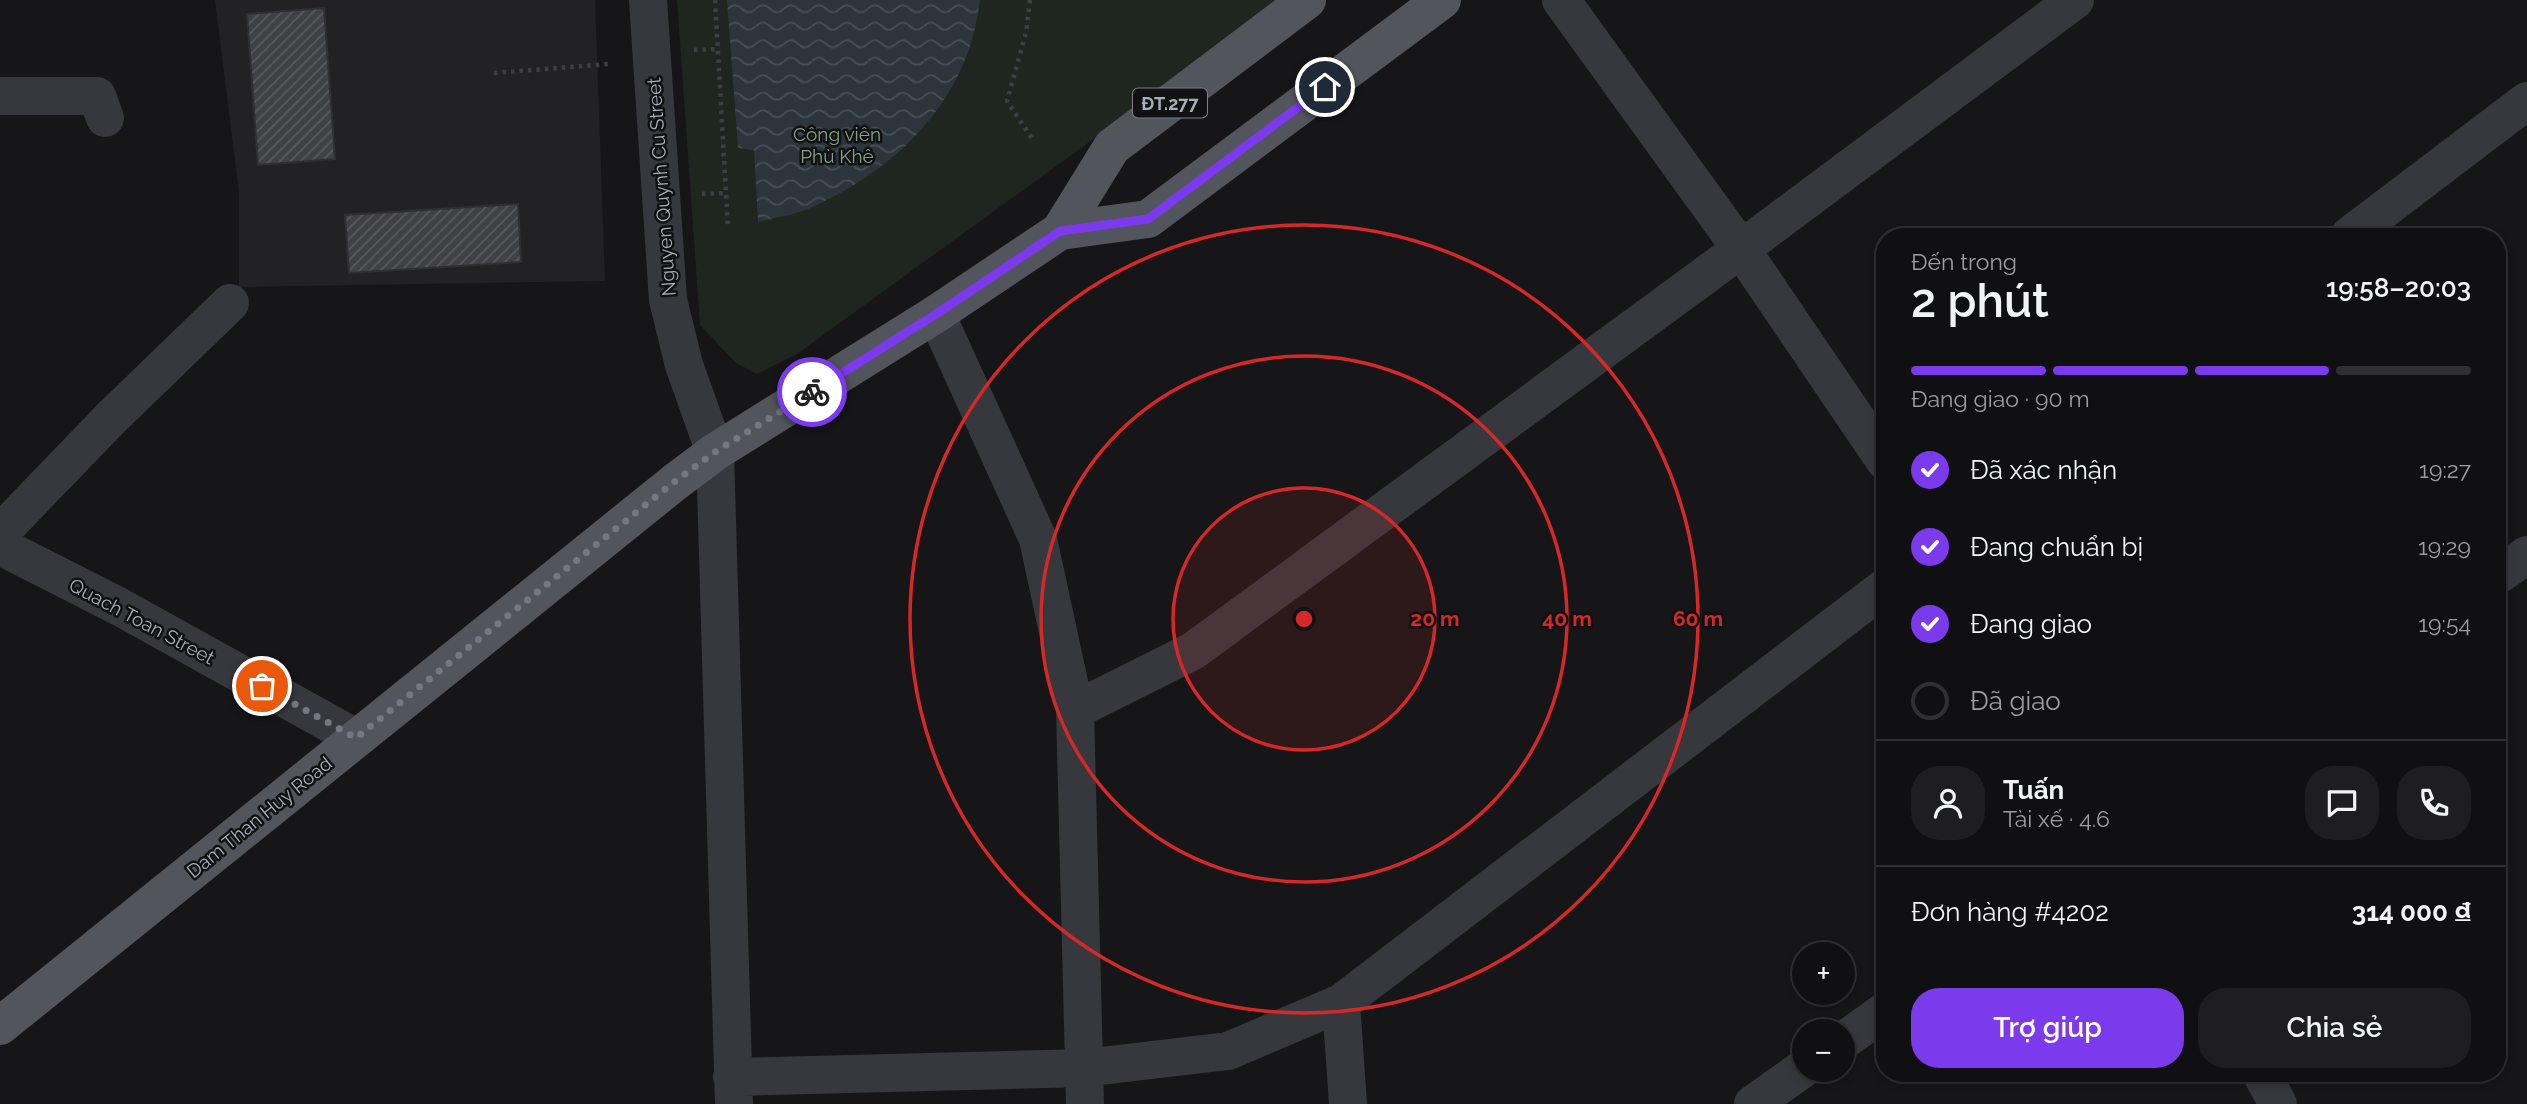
<!DOCTYPE html>
<html lang="vi">
<meta charset="utf-8">
<style>
body{margin:0;font-family:Raleway,sans-serif;background:#1e1e20;color:#f1f3f6;height:100vh;display:flex;flex-direction:column;font-size:26px;white-space:nowrap}
*{box-sizing:border-box;margin:0}
p{font-size:23px;color:#9c9d9f}
.icon{flex:none;width:38px;height:38px;fill:none;stroke:currentColor;stroke-width:2;stroke-linecap:round;stroke-linejoin:round}
.map{position:relative;flex:1;overflow:hidden}
.details{position:absolute;left:1876px;top:228px;width:630px;height:854px;display:flex;flex-direction:column;background:#101012;border-radius:28px;box-shadow:0 4px 10px #0003,0 0 0 2px #303032}
.details>*{flex:none}
.tools{position:absolute;left:1792px;top:942px;display:grid;gap:14px}
.tools a{display:grid;place-items:center;width:63px;height:63px;border-radius:50%;background:#101012;box-shadow:0 4px 10px #0003,0 0 0 2px #303032;font-size:35px}
.pin{position:absolute;display:grid;place-items:center;width:60px;height:60px;color:#fff;margin:-30px;border:4px solid #fff;border-radius:50%;box-shadow:0 2px 7px #0007}
.courier{position:absolute;display:grid;place-items:center;width:70px;height:70px;margin:-35px;border:5px solid #7c3aed;border-radius:50%;background:#fff;color:#222;box-shadow:0 2px 9px #0007}
.head em{font-style:normal;font-weight:600}
.head div{display:flex;flex-direction:column-reverse}
.head{display:flex;align-items:center;justify-content:space-between;height:119px;padding:0 35px}
h1{font-size:46px;font-weight:600;line-height:52px}
.bar{display:grid;grid-template-columns:repeat(4,1fr);gap:10px 7px;align-content:center;height:84px;padding:0 35px}
.bar i{height:9px;border-radius:5px;background:#303032}
.bar .on{background:#7c3aed}
.bar p{grid-column:span 4}
.line{display:flex;align-items:center;gap:18px;padding:0 35px;border-top:2px solid #303032}
.line div{flex:1}
.round{display:grid;place-items:center;flex:none;width:74px;height:74px;border-radius:28px;background:#1e1e20}
ol{padding:0 35px;list-style:none}
li{display:flex;align-items:center;gap:21px;height:77px}
li p{margin-inline-start:auto}
li .icon{padding:7px;border-radius:50%;background:#7c3aed;color:#fff;stroke-width:4}
li:last-child{color:#9c9d9f}
li i{width:38px;height:38px;border:4px solid #303032;border-radius:50%}
.button{display:flex;gap:14px;margin-top:auto;padding:14px 35px}
.button a{flex:1;height:80px;border-radius:28px;background:#7c3aed;color:#fff;font-size:28px;font-weight:600;line-height:80px;text-align:center}
.button a+a{background:#1e1e20;color:#f1f3f6}
.map>svg:first-child{display:block}
.built{fill:#222225}
.green{fill:#1e261f}
.water{fill:url(#water-waves)}
.building{fill:url(#building-hatch);stroke:#303034;stroke-width:2}
.lines{fill:none;stroke-linecap:round;stroke-linejoin:round}
.path{stroke:#3d3f44;stroke-width:4.5;stroke-dasharray:3.5 5;stroke-linecap:butt}
.minor{stroke:#37383d;stroke-width:38}
.major{stroke:#53555c;stroke-width:38}
.done{stroke:#757880;stroke-width:7;stroke-dasharray:0 12.6}
.route{stroke:#7c3aed;stroke-width:9}
.ring{fill:none;stroke:#d62828;stroke-width:3.5}
.labels{text-anchor:middle;dominant-baseline:central;stroke-width:5;stroke-linejoin:round;paint-order:stroke}
.shield{fill:#111113;stroke:#7b7e86;stroke-width:2}
.shield-label{font-size:18px;font-weight:bold;fill:#a8adb8}
.park-label{font-size:19px;fill:#7fa381;stroke:#111113}
.street-label{font-size:19px;fill:#a8adb8;stroke:#111113}
.centre{fill:#d62828;stroke:#111113;stroke-width:3.5}
.ring-label{font-size:21px;text-anchor:middle;font-weight:bold;fill:#d62828;stroke:#111113;stroke-width:5;stroke-linejoin:round;paint-order:stroke}
</style>
<div class="map">
<svg width="2527" height="1104" viewBox="0 0 2527 1104">
<defs>
<pattern id="water-waves" width="16" height="10" patternUnits="userSpaceOnUse" patternTransform="scale(1.75)"><rect width="16" height="10" fill="#2c353c"/><path d="M0 5q4-4 8 0t8 0" fill="none" stroke="#485056"/></pattern>
<pattern id="building-hatch" width="6" height="6" patternUnits="userSpaceOnUse" patternTransform="scale(1.75)"><rect width="6" height="6" fill="#404145"/><path d="M-1 1l2-2M0 6l6-6M5 7l2-2" fill="none" stroke="#595a5e"/></pattern>
</defs>
<rect width="100%" height="100%" fill="#161618"/>
<!-- built -->
<path class="built" d="M215 0H595L605 281 239 287V192Z"/>
<!-- green -->
<path class="green" d="M677 0H1285L797 354 757 374 736 363 700 325Z"/>
<!-- water -->
<path class="water" d="M727 0H980C977 21 973 42 964 62 937 127 882 174 819 204 800 214 778 217 758 222L754 150 738 148Z"/>
<!-- building -->
<path class="building" d="M324 8 335 159 258 165 247 14Z
M518 204 521 262 349 273 345 215Z"/>
<g class="lines">
<!-- path -->
<path class="path" d="M715 0 728 229
M1030 0 1026 33 1007 101 1033 140
M694 50 718 49
M494 73 609 64
M702 194 726 193"/>
<!-- minor -->
<path class="minor" d="M648 0 668 300 684 365 715 452 734 1104
M1561 0 1741 249 1885 461
M0 96H97L105 118
M2349 236 2527 101
M936 314 1038 539 1075 710 1085 1104
M0 533 110 419 230 303
M0 546 120 607 356 738
M2497 576 2527 555
M1075 710 1193 651 1741 249 2075 0
M1341 1003 1348 1104
M1843 1041 1885 1011
M2261 1073 2278 1104
M732 1077 1084 1068 1228 1051 1341 1003 1885 587
M1753 1104 1804 1068"/>
<!-- major -->
<path class="major" d="M1060 231 1148 219 1442 0
M0 1026 675 482 715 452 936 314 1060 231 1112 147 1307 0"/>
</g>
<g class="lines">
<!-- done -->
<path class="done" d="M262 686 356 738 674 482 715 452 812 392"/>
<!-- route -->
<path class="route" d="M812 392 936 314 1060 231 1148 219 1325 87"/>
</g>
<!-- distance rings -->
<circle cx="1304" cy="619" r="131" fill="#d62828" fill-opacity=".12"/>
<g class="ring">
<circle cx="1304" cy="619" r="131"/>
<circle cx="1304" cy="619" r="263"/>
<circle cx="1304" cy="619" r="394"/>
</g>
<g class="labels">
<!-- shield labels -->
<rect class="shield" x="1133" y="88.5" width="74" height="29" rx="5"/>
<g class="shield-label">
<text x="1170" y="103">ĐT.277</text>
</g>
<!-- park labels -->
<g class="park-label">
<text x="837" y="134">Công viên<tspan x="837" dy="22">Phù Khê</tspan></text>
</g>
<!-- street labels -->
<g class="street-label">
<text transform="translate(661 187) rotate(-94)">Nguyen Quynh Cu Street</text>
<text transform="translate(142 621) rotate(28)">Quach Toan Street</text>
<text transform="translate(259 817) rotate(-39)">Dam Than Huy Road</text>
</g>
</g>
<circle cx="1304" cy="619" r="10" class="centre"/>
<g class="ring-label">
<text x="1435" y="626">20 m</text>
<text x="1567" y="626">40 m</text>
<text x="1698" y="626">60 m</text>
</g>
</svg>
<div class="tools">
<a>+</a>
<a>−</a>
</div>
<div class="pin" style="left:262px;top:686px;background:#ea580c"><svg class="icon" aria-label="bag" viewBox="0 0 24 24"><path d="M5 8h14l-1 12H6zM9 8a3 3 0 0 1 6 0"/></svg></div>
<div class="pin" style="left:1325px;top:87px;background:#1f2937"><svg class="icon" aria-label="home" viewBox="0 0 24 24"><path d="M3 11l9-7 9 7M6 9v11h12V9"/></svg></div>
<div class="courier" style="left:812px;top:392px"><svg class="icon" aria-label="bike" viewBox="0 0 24 24"><circle cx="6" cy="16" r="4"/><circle cx="18" cy="16" r="4"/><path d="M6 16l4-8h5l3 8M10 8l3 8H6M13 5h3"/></svg></div>
<section class="details">
<div class="head"><div><h1>2 phút</h1><p>Đến trong</p></div><em>19:58–20:03</em></div>
<div class="bar"><i class="on"></i><i class="on"></i><i class="on"></i><i></i><p>Đang giao · 90 m</p></div>
<ol>
<li><svg class="icon" aria-label="check" viewBox="0 0 24 24"><path d="M5 12l5 5 9-10"/></svg>Đã xác nhận<p>19:27</p></li>
<li><svg class="icon" aria-label="check" viewBox="0 0 24 24"><path d="M5 12l5 5 9-10"/></svg>Đang chuẩn bị<p>19:29</p></li>
<li><svg class="icon" aria-label="check" viewBox="0 0 24 24"><path d="M5 12l5 5 9-10"/></svg>Đang giao<p>19:54</p></li>
<li><i></i>Đã giao</li>
</ol>
<div class="line" style="height:126px"><a class="round"><svg class="icon" aria-label="person" viewBox="0 0 24 24"><circle cx="12" cy="8" r="4"/><path d="M4 21q1-7 8-7t8 7"/></svg></a><div><b>Tuấn</b><p>Tài xế · 4.6</p></div><a class="round"><svg class="icon" aria-label="chat" viewBox="0 0 24 24"><path d="M4 5h16v11H9l-5 4z"/></svg></a><a class="round"><svg class="icon" aria-label="phone" viewBox="0 0 24 24"><path d="M5 4h4l2 5-3 2q2 4 5 5l2-3 5 2v4C11 20 4 13 5 4z"/></svg></a></div>
<div class="line" style="height:91px"><div>Đơn hàng #4202</div><b>314 000 ₫</b></div>
<div class="button"><a>Trợ giúp</a><a>Chia sẻ</a></div>
</section>
</div>
